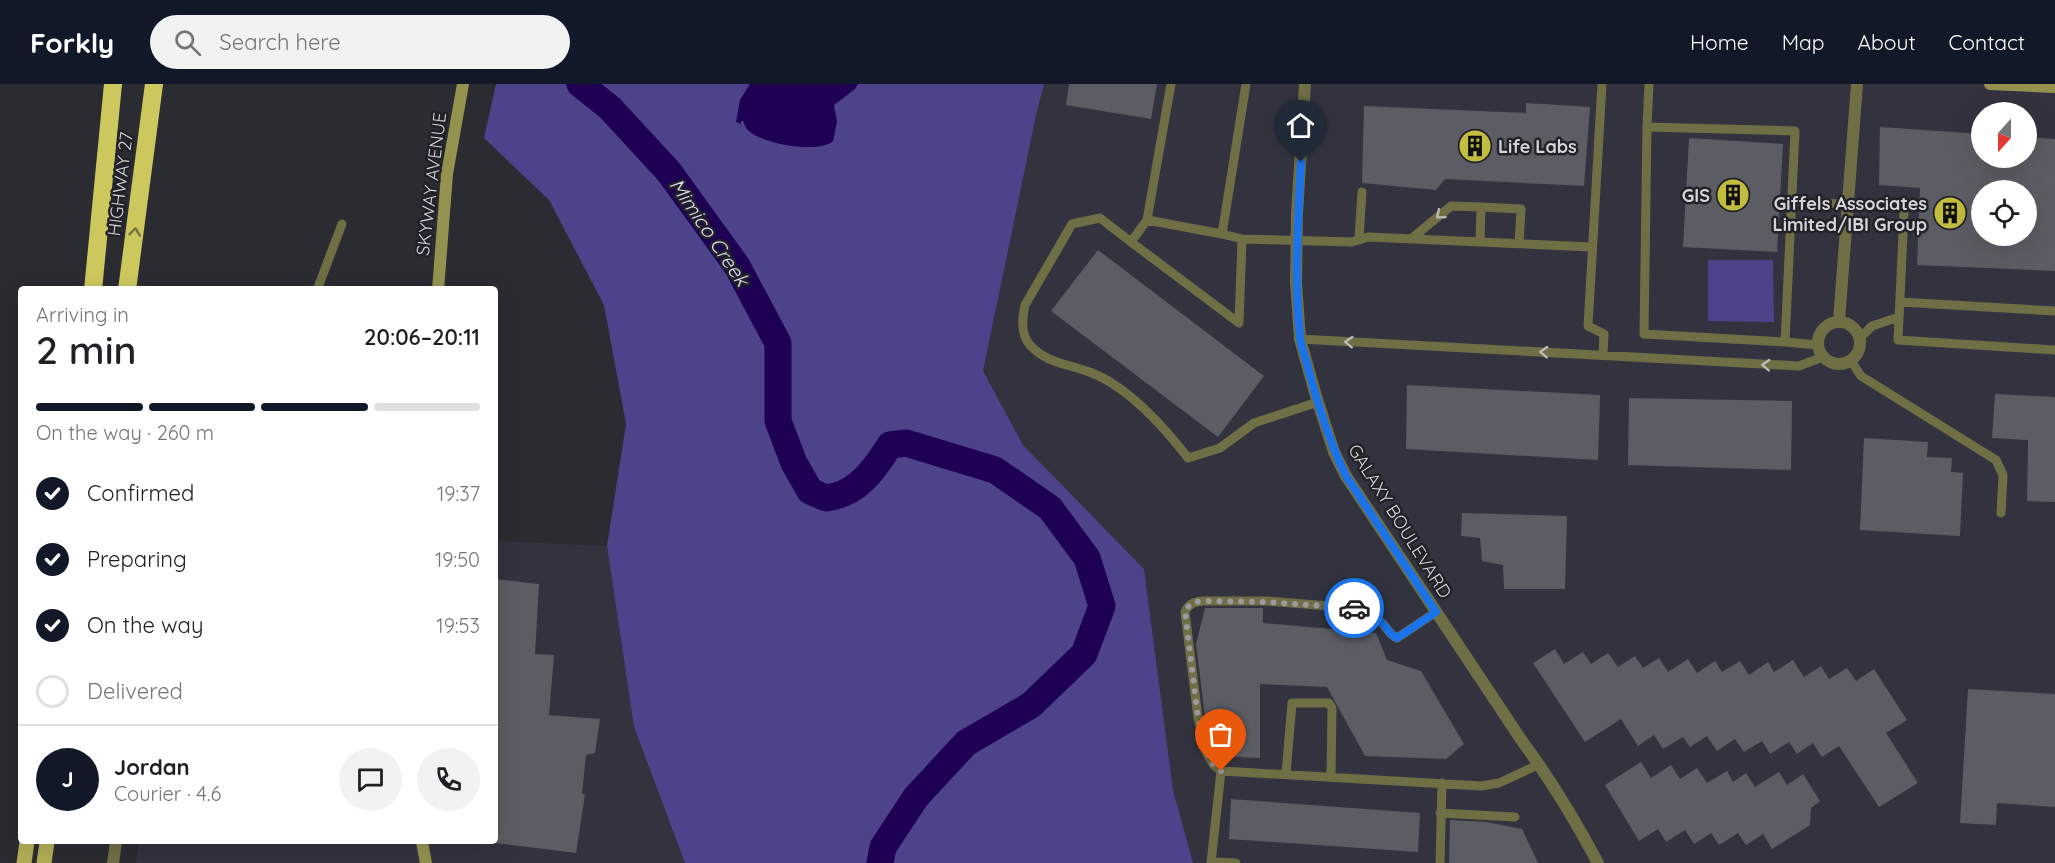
<!DOCTYPE html>
<meta charset="utf-8">
<style>
body{margin:0;font-family:Quicksand,sans-serif;background:#f2f2f2;color:#202124;height:100vh;display:flex;flex-direction:column;font-size:22px;white-space:nowrap}
*{box-sizing:border-box;margin:0}
p{font-size:20px;color:#757577}
.icon{flex:none;width:33px;height:33px;fill:none;stroke:currentColor;stroke-width:2;stroke-linecap:round;stroke-linejoin:round}
.map{position:relative;flex:1;overflow:hidden}
.details{position:absolute;left:18px;top:202px;width:480px;height:558px;display:flex;flex-direction:column;background:#fff;border-radius:6px;box-shadow:0 6px 24px #0002}
.details>*{flex:none}
.needle{width:39px;rotate:201deg}
.controls{position:absolute;left:1971px;top:18px;display:grid;gap:12px}
.controls a{display:grid;place-items:center;width:66px;height:66px;border-radius:50%;background:#fff;box-shadow:0 6px 24px #0002;font-size:30px}
.pin{position:absolute;display:grid;place-items:center;width:51px;height:51px;color:#fff;margin:-62px -26px;border-radius:50% 50% 50% 0;rotate:-45deg;box-shadow:0 0 6px #0007}
.pin .icon{rotate:45deg}
.courier{position:absolute;display:grid;place-items:center;width:60px;height:60px;margin:-30px;border:4px solid #1a73e8;border-radius:50%;background:#fff;color:#222;box-shadow:0 2px 8px #0007}
.summary em{font-style:normal;font-weight:600}
.summary div{display:flex;flex-direction:column-reverse}
.summary{display:flex;align-items:center;justify-content:space-between;height:102px;padding:0 18px}
h1{font-size:39px;font-weight:600;line-height:45px}
.bar{display:grid;grid-template-columns:repeat(4,1fr);gap:9px 6px;align-content:center;height:72px;padding:0 18px}
.bar i{height:8px;border-radius:4px;background:#e0e0e0}
.bar .selected{background:#111827}
.bar p{grid-column:span 4}
.line{display:flex;align-items:center;gap:15px;padding:0 18px;border-top:2px solid #e0e0e0}
.line div{flex:1}
.round{display:grid;place-items:center;flex:none;width:63px;height:63px;border-radius:32px;background:#f2f2f2}
ol{padding:0 18px;list-style:none}
li{display:flex;align-items:center;gap:18px;height:66px}
li p{margin-inline-start:auto}
li .icon{padding:6px;border-radius:50%;background:#111827;color:#fff;stroke-width:4}
li:last-child{color:#757577}
li i{width:33px;height:33px;border:3px solid #e0e0e0;border-radius:50%}
header{display:flex;align-items:center;gap:36px;box-sizing:border-box;height:84px;padding:0 30px;background:#111827;color:#fff}
header strong{font-size:28px}
nav{display:flex;gap:33px;margin-inline-start:auto;font-size:21px}
.search{width:420px;height:54px;background:#f2f2f2;display:flex;align-items:center;gap:15px;box-sizing:border-box;padding:0 21px;border-radius:33px;color:#757577;font-size:22px}
.map>svg:first-child{display:block}
.built{fill:#333340;fill-rule:evenodd}
.green{fill:#4c438b}
.water{fill:#1e0154}
.lines{fill:none;stroke-linecap:round;stroke-linejoin:round}
.river{stroke:#1e0154;stroke-width:27}
.building{fill:#5c5c64;fill-rule:evenodd}
.lane{stroke:#6f6e45;stroke-width:9}
.street{stroke:#6f6e45;stroke-width:12}
.secondary{stroke:#959250;stroke-width:12}
.primary{stroke:#b2ae57;stroke-width:15}
.highway{stroke:#ccc85d;stroke-width:18}
.oneway{stroke:#bcbbb4}
.oneway2{stroke:#777442}
.done{stroke:#9a9a9f;stroke-width:6;stroke-dasharray:0 10.8}
.route{stroke:#1a73e8;stroke-width:8}
.labels{text-anchor:middle;dominant-baseline:central;stroke-width:5;stroke-linejoin:round;paint-order:stroke}
.poi-label{font-size:18px;font-weight:bold;fill:#d5d5d9;stroke:#222128;text-anchor:end}
.street-label{font-size:18px;fill:#d5d5d9;stroke:#222128}
.water-label{font-size:20px;font-style:italic;fill:#deddf5;stroke:#222128}
</style>
<header>
<strong>Forkly</strong>
<div class="search"><svg class="icon" aria-label="search" viewBox="0 0 24 24"><circle cx="10" cy="10" r="6"/><path d="M15 15l6 6"/></svg>Search here</div>
<nav><a>Home</a><a>Map</a><a>About</a><a>Contact</a></nav>
</header>
<div class="map">
<svg width="2055" height="779" viewBox="0 0 2055 779">
<rect width="100%" height="100%" fill="#2b2b32"/>
<!-- built -->
<path class="built" d="M1044 0H2055V779H1193L1173 706 1144 485 1023 361 983 287 1037 27ZM1982 28H2026V74H1982ZM1982 106H2026V152H1982Z
M495 457 607 462 634 643 685 779H136L138 758H495Z"/>
<!-- green -->
<path class="green" d="M496 0H1044L1037 27 983 287 1023 361 1144 485 1173 706 1193 779H685L634 643 607 462 626 340 604 221 549 116 484 54Z
M1708 176H1773L1774 238 1708 237Z"/>
<!-- water -->
<path class="water" d="M750 0H858L855 5 834 21 837 38 833 57C820 70 759 60 747 45 745 43 744 39 743 37H741V40L736 38 740 16Z"/>
<g class="lines">
<!-- river -->
<path class="river" d="M580 0 610 24 669 88 737 182 778 259V337L794 379 810 407 826 414C831 413 838 412 844 409 864 401 879 378 890 361L906 359 995 386 1050 424 1087 474 1102 522 1084 570 1031 621 966 659 916 713 883 763 880 779"/>
</g>
<!-- building -->
<path class="building" d="M1069 0H1157L1151 35 1066 21Z
M1526 19 1590 23 1584 102 1445 95 1436 106 1362 99 1364 22 1526 29Z
M1880 43 1982 50V74H2026V53L2055 55V187L1917 181 1920 104 1879 101ZM1982 106H2026V152H1982Z
M1689 54 1783 60 1777 168 1683 163Z
M1098 166 1264 292 1218 353 1051 227Z
M1407 301 1600 311 1598 376 1406 365Z
M1995 310 2055 313V418L2027 417 2028 356 1992 354Z
M1629 314 1792 317 1791 386 1628 381Z
M1864 354 1928 358 1927 373 1952 374 1951 388 1963 389 1960 452 1860 446Z
M1462 429 1567 432 1565 505H1504L1503 481 1482 477 1480 454 1461 452Z
M495 495 539 500 535 570 554 571 549 631 600 635 595 669 586 671 582 710H585L576 769 495 759Z
M1205 524H1263V539L1376 549 1387 576 1421 587 1464 660 1446 675 1365 672 1327 603 1260 600V674L1216 672 1212 665 1205 633 1196 560Z
M1555 565 1564 580 1583 568 1591 580 1608 569 1618 583 1635 572 1643 584 1659 574 1668 588 1688 575 1697 589 1715 577 1722 588 1740 577 1749 591 1768 578 1774 588 1793 576 1804 593 1821 582 1829 595 1847 584 1856 597 1874 585 1907 636 1886 649 1918 699 1879 723 1839 662 1822 673 1813 659 1797 670 1789 658 1770 670 1762 657 1744 668 1735 655 1717 667 1707 652 1690 663 1683 653 1663 665 1654 651 1638 662 1621 635 1585 658 1533 579Z
M1968 605 2055 610V723L1997 719 1996 741 1960 739Z
M1641 678 1651 694 1671 681 1680 695 1697 684 1707 699 1727 687 1733 698 1746 689 1755 703 1779 688 1787 701 1803 690 1820 717 1811 724 1810 741 1772 765 1763 750 1746 761 1738 749 1719 761 1711 749 1694 760 1685 746 1666 758 1658 745 1639 757 1605 701Z
M1231 715 1420 729 1418 768 1229 755Z
M1450 736 1486 738 1522 745 1538 779H1449Z"/>
<g class="lines">
<!-- lane -->
<path class="lane" d="M1171 0 1147 136 1131 158 1100 134 1072 140 1025 221C1022 234 1021 251 1030 261 1047 280 1070 280 1092 289 1128 303 1165 344 1188 374L1220 364 1254 339 1318 318
M1246 0 1222 150 1242 155 1352 158 1368 153 1592 163
M1602 0 1588 242 1604 250 1603 271
M1647 43 1649 0
M1792 118 1847 120
M1481 123 1521 125 1519 160
M1904 129 1898 256 2055 266
M1147 136 1222 150
M1359 155 1362 108
M1411 155 1451 122 1481 123 1480 158
M1131 158 1239 239 1242 155
M317 206 342 140
M1900 218 2055 227
M1860 254 1872 242 1899 233
M1300 255 1799 282 1823 273
M1785 258 1644 250 1647 43 1795 47 1785 258 1818 261
M1851 277 1861 292 1996 376 2003 391 2001 429
M1221 687 1213 680 1206 668 1198 634 1185 528C1189 519 1194 518 1203 517H1266L1354 524C1365 528 1375 531 1382 539 1388 545 1390 551 1397 554L1436 528
M1286 690 1292 619H1329L1332 624 1331 693
M1440 729 1515 733
M1212 778 1236 779
M1211 779 1221 687 1481 702 1499 699 1540 680
M1440 779 1442 699"/>
<!-- street -->
<path class="street" d="M1305 0 1297 130 1296 198 1300 255 1316 312 1334 368 1346 392 1522 657C1551 696 1575 736 1598 779
M1839 237 1857 0
M1818 259a21 21 0 1 1 42 0a21 21 0 1 1-42 0Z
M113 779 116 758"/>
<!-- secondary -->
<path class="secondary" d="M1990 0 2055 3
M438 206 447 90 463 0
M422 758 426 779"/>
<!-- primary -->
<path class="primary" d="M24 779 27 758
M44 779 47 758"/>
<!-- highway -->
<path class="highway" d="M93 206 113 0
M127 206 154 0"/>
</g>
<!-- one-way arrows -->
<defs><path id="oneway-chevron" d="M-2-3.5L2.5 0L-2 3.5" fill="none" stroke-width="1.6" stroke-linecap="round" stroke-linejoin="round" transform="scale(1.5)"/></defs>
<g class="oneway">
<use href="#oneway-chevron" transform="translate(1440 131) rotate(140)"/>
<use href="#oneway-chevron" transform="translate(1349 258) rotate(-177)"/>
<use href="#oneway-chevron" transform="translate(1544 268) rotate(-177)"/>
<use href="#oneway-chevron" transform="translate(1766 281) rotate(-177)"/>
</g>
<use class="oneway2" href="#oneway-chevron" transform="translate(135 148) rotate(-83)"/>
<g class="lines">
<!-- done -->
<path class="done" d="M1221 687 1213 680 1206 668 1198 634 1185 528C1189 519 1194 518 1203 517L1266 518 1354 524"/>
<!-- route -->
<path class="route" d="M1301 78C1298 137 1294 194 1300 253 1301 263 1306 274 1308 284 1318 321 1329 358 1346 392L1436 528 1397 554C1389 551 1387 543 1380 537 1373 530 1364 527 1354 524"/>
</g>
<!-- icons -->
<defs>
<symbol id="building-disc" viewBox="-11 -11 22 22"><circle r="9.5" fill="#c2bd3f" stroke="#222128"/><path d="M-4-6H4V6H1V3H-1V6H-4ZM-2.5-4.3h1.7v1.8h-1.7ZM.8-4.3h1.7v1.8H.8ZM-2.5-1h1.7V.8h-1.7ZM.8-1h1.7V.8H.8Z" fill="#111"/></symbol>
</defs>
<g fill-rule="evenodd">
<use href="#building-disc" x="1456" y="43" width="38" height="38"/>
<use href="#building-disc" x="1714" y="92" width="38" height="38"/>
<use href="#building-disc" x="1931" y="110" width="38" height="38"/>
</g>
<g class="labels">
<!-- poi labels -->
<g class="poi-label">
<text x="1498" y="62" text-anchor="start">Life Labs</text>
<text x="1710" y="111">GIS</text>
<text x="1927" y="119">Giffels Associates<tspan x="1927" dy="21">Limited/IBI Group</tspan></text>
</g>
<!-- street labels -->
<g class="street-label">
<text transform="translate(120 100) rotate(-83)">HIGHWAY 27</text>
<text transform="translate(431 100) rotate(-83)">SKYWAY AVENUE</text>
<text transform="translate(1400 437) rotate(58)">GALAXY BOULEVARD</text>
</g>
<!-- water labels -->
<g class="water-label">
<text transform="translate(710 148) rotate(56)">Mimico Creek</text>
</g>
</g>
</svg>
<div class="controls">
<a><svg class="needle" viewBox="-14 -14 28 28"><path d="M0-13l5 13h-10z" fill="#e53935"/><path d="M0 13l5-13h-10z" fill="#757577"/></svg></a>
<a><svg class="icon" aria-label="locate" viewBox="0 0 24 24"><circle cx="12" cy="12" r="6"/><path d="M12 2v4M12 18v4M2 12h4M18 12h4"/></svg></a>
</div>
<div class="pin" style="left:1221px;top:687px;background:#ea580c"><svg class="icon" aria-label="bag" viewBox="0 0 24 24"><path d="M5 8h14l-1 12H6zM9 8a3 3 0 0 1 6 0"/></svg></div>
<div class="pin" style="left:1301px;top:78px;background:#1f2937"><svg class="icon" aria-label="home" viewBox="0 0 24 24"><path d="M3 11l9-7 9 7M6 9v11h12V9"/></svg></div>
<div class="courier" style="left:1354px;top:524px"><svg class="icon" aria-label="car" viewBox="0 0 24 24"><path d="M5 17H2v-5l4-1 3-4h7l3 4 3 1v5h-3M9 17h6M6 11h13"/><circle cx="7" cy="17" r="2"/><circle cx="17" cy="17" r="2"/></svg></div>
<section class="details">
<div class="summary"><div><h1>2 min</h1><p>Arriving in</p></div><em>20:06–20:11</em></div>
<div class="bar"><i class="selected"></i><i class="selected"></i><i class="selected"></i><i></i><p>On the way · 260 m</p></div>
<ol>
<li><svg class="icon" aria-label="check" viewBox="0 0 24 24"><path d="M5 12l5 5 9-10"/></svg>Confirmed<p>19:37</p></li>
<li><svg class="icon" aria-label="check" viewBox="0 0 24 24"><path d="M5 12l5 5 9-10"/></svg>Preparing<p>19:50</p></li>
<li><svg class="icon" aria-label="check" viewBox="0 0 24 24"><path d="M5 12l5 5 9-10"/></svg>On the way<p>19:53</p></li>
<li><i></i>Delivered</li>
</ol>
<div class="line" style="height:108px"><b class="round" style="background:#111827;color:#fff">J</b><div><b>Jordan</b><p>Courier · 4.6</p></div><a class="round"><svg class="icon" aria-label="chat" viewBox="0 0 24 24"><path d="M4 5h16v11H9l-5 4z"/></svg></a><a class="round"><svg class="icon" aria-label="phone" viewBox="0 0 24 24"><path d="M5 4h4l2 5-3 2q2 4 5 5l2-3 5 2v4C11 20 4 13 5 4z"/></svg></a></div>
</section>
</div>
